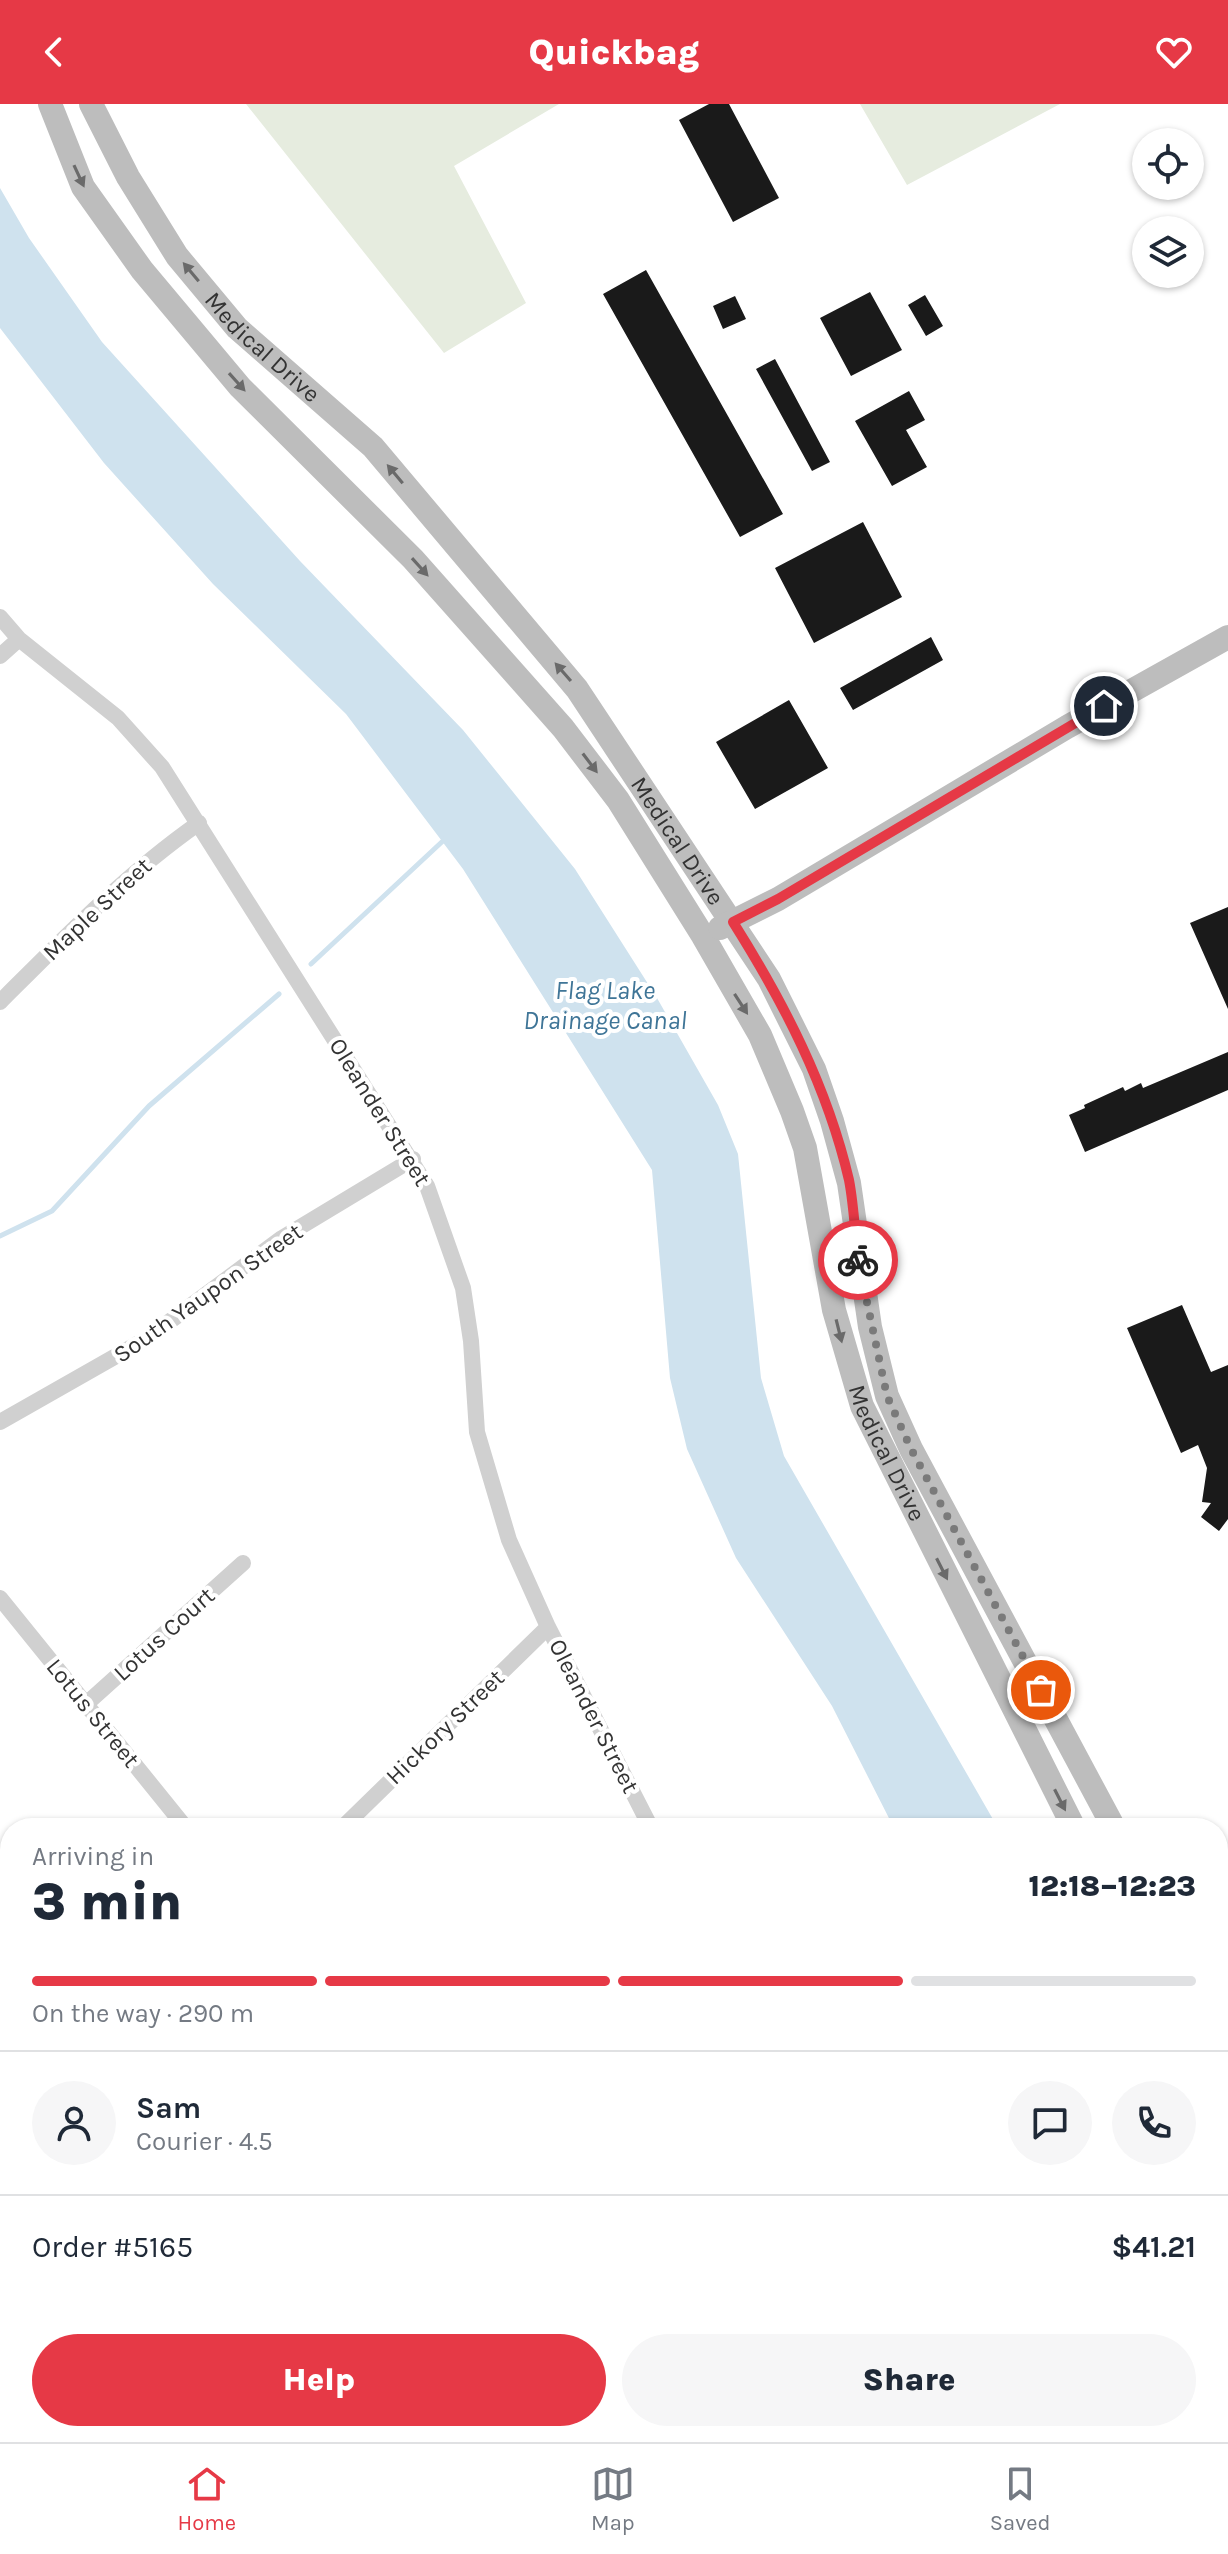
<!DOCTYPE html>
<meta charset="utf-8">
<style>
body{margin:0;font-family:Karla,sans-serif;background:#f6f6f7;color:#1f2937;height:100vh;display:flex;flex-direction:column;font-size:30px;white-space:nowrap}
*{box-sizing:border-box;margin:0}
p{font-size:26px;color:#747a83}
.icon{flex:none;width:44px;height:44px;fill:none;stroke:currentColor;stroke-width:2;stroke-linecap:round;stroke-linejoin:round}
.map{position:relative;flex:1;overflow:hidden}
.drawer{position:absolute;left:0px;top:1714px;width:1228px;height:624px;display:flex;flex-direction:column;background:#fff;border-radius:32px 32px 0 0;box-shadow:0 2px 6px #0004}
.drawer>*{flex:none}
.controls{position:absolute;left:1132px;top:24px;display:grid;gap:16px}
.controls a{display:grid;place-items:center;width:72px;height:72px;border-radius:50%;background:#fff;box-shadow:0 2px 6px #0004;font-size:40px}
.pin{position:absolute;display:grid;place-items:center;width:68px;height:68px;color:#fff;margin:-34px;border:4px solid #fff;border-radius:50%;box-shadow:0 2px 8px #0007}
.courier{position:absolute;display:grid;place-items:center;width:80px;height:80px;margin:-40px;border:6px solid #e63946;border-radius:50%;background:#fff;color:#222;box-shadow:0 2px 10px #0007}
.overview em{font-style:normal;font-weight:800}
.overview div{display:flex;flex-direction:column-reverse}
.overview{display:flex;align-items:center;justify-content:space-between;height:136px;padding:0 32px}
h1{font-size:52px;font-weight:800;line-height:60px}
.bar{display:grid;grid-template-columns:repeat(4,1fr);gap:12px 8px;align-content:center;height:96px;padding:0 32px}
.bar i{height:10px;border-radius:6px;background:#e0e1e3}
.bar .current{background:#e63946}
.bar p{grid-column:span 4}
.line{display:flex;align-items:center;gap:20px;padding:0 32px;border-top:2px solid #e0e1e3}
.line div{flex:1}
.round{display:grid;place-items:center;flex:none;width:84px;height:84px;border-radius:42px;background:#f6f6f7}
.button{display:flex;gap:16px;margin-top:auto;padding:16px 32px}
.button a{flex:1;height:92px;border-radius:48px;background:#e63946;color:#fff;font-size:32px;font-weight:800;line-height:92px;text-align:center}
.button a+a{background:#f6f6f7;color:#1f2937}
header{display:flex;justify-content:space-between;align-items:center;height:104px;padding:0 32px;background:#e63946;color:#fff;font-size:36px;font-weight:800}
.menu{display:flex;justify-content:space-around;align-items:center;height:112px;border-top:2px solid #e0e1e3;background:#fff;font-size:22px;color:#747a83}
.menu a{display:grid;justify-items:center;gap:4px}
.menu .current{color:#e63946}
.map>svg:first-child{display:block}
.green{fill:#e6ecdf}
.water{fill:#cfe2ee}
.lines{fill:none;stroke-linecap:round;stroke-linejoin:round}
.stream{stroke:#cfe2ee;stroke-width:5}
.building{fill:#1a1a1a}
.street{stroke:#d0d0d0;stroke-width:16}
.secondary{stroke:#bdbdbd;stroke-width:24}
.oneway{fill:#6a6a6a}
.done{stroke:#7a7a7a;stroke-width:8;stroke-dasharray:0 14.4}
.route{stroke:#e63946;stroke-width:10}
.labels{text-anchor:middle;dominant-baseline:central;stroke-width:8;stroke-linejoin:round;paint-order:stroke}
.street-label{font-size:24px;fill:#333;stroke:#fff}
.water-label{font-size:26px;font-style:italic;fill:#3f7597;stroke:#fff}
</style>
<header><svg class="icon" aria-label="back" viewBox="0 0 24 24"><path d="M15 5l-7 7 7 7"/></svg>Quickbag<svg class="icon" aria-label="heart" viewBox="0 0 24 24"><path d="M12 20l-8-8c-3-5 5-10 8-4 3-6 11-1 8 4z"/></svg></header>
<div class="map">
<svg width="1228" height="2338" viewBox="0 0 1228 2338">
<rect width="100%" height="100%" fill="#fff"/>
<!-- green -->
<path class="green" d="M246 0H559L454 62 526 199 444 249Z
M860 0H1060L907 81Z"/>
<!-- water -->
<path class="water" d="M0 84 29 134 102 238 300 457 463 626 575 765 657 894 718 1001 738 1050 761 1274 784 1352 998 1724H894L832 1602 736 1454 687 1345 670 1274 652 1066 463 765 346 610 213 480 104 359 0 224Z
M1092 2328H1158L1161 2338H1092Z"/>
<g class="lines">
<!-- stream -->
<path class="stream" d="M311 860 445 735
M0 1132 52 1107 149 1002 279 890"/>
</g>
<!-- building -->
<path class="building" d="M709 0H729L779 94 733 118 679 16Z
M646 166 783 410 740 433 603 190Z
M870 188 902 246 851 272 820 214Z
M925 191 943 222 926 232 908 201Z
M735 192 746 215 723 225 713 202Z
M775 255 830 358 812 367 756 265Z
M909 287 925 316 906 326 927 363 892 382 855 317Z
M863 418 902 493 814 539 775 464Z
M931 533 943 556 853 606 840 584Z
M789 596 828 664 755 705 716 638Z
M1228 803V905L1190 819Z
M1228 948V986L1085 1048 1069 1011 1085 1004 1084 1001 1123 983 1125 987 1141 979 1143 984Z
M1182 1201 1211 1268 1228 1261V1415L1219 1427 1201 1413 1211 1399 1202 1398 1207 1364 1198 1341 1181 1349 1127 1224Z"/>
<g class="lines">
<!-- street -->
<path class="street" d="M0 513 19 535 118 614 162 663 427 1082 463 1184 471 1237 477 1328 509 1436 548 1523 651 1724
M0 552 19 535
M0 898C64 834 125 771 199 719
M0 1318 146 1235 282 1134 413 1055
M0 1494 186 1724
M85 1601 243 1459
M342 1724 548 1523
M0 2011 10 2004
M768 2328 781 2338
M845 2328 846 2338
M449 2338 459 2328"/>
<!-- secondary -->
<g class="secondary">
<path id="s1" d="M50 0 83 83 142 166 240 283 413 455 563 624 618 696 703 832 760 931 792 1007 805 1044 834 1206 862 1302 1074 1724"/>
<path id="s2" d="M91 0 128 73 177 152 237 224 373 343 577 585 769 875 814 965 832 1017 849 1079 870 1223 887 1292 911 1345 1114 1724"/>
<path d="M720 824 778 795 1067 623 1228 533"/>
<path d="M0 1955 10 1966"/>
<path d="M1218 1961 1228 1995"/>
<path d="M1218 2101 1228 2149"/>
<path d="M334 2328 344 2338"/>
<path d="M1221 2338 1228 2332"/>
</g>
</g>
<!-- one-way arrows -->
<defs><path id="oneway-solid" d="M-6-.8H1V-3.2L6.5 0L1 3.2V.8H-6Z" transform="scale(2)"/></defs>
<g class="oneway">
<use href="#oneway-solid" transform="translate(79 72) rotate(65)"/>
<use href="#oneway-solid" transform="translate(191 168) rotate(-130)"/>
<use href="#oneway-solid" transform="translate(237 278) rotate(48)"/>
<use href="#oneway-solid" transform="translate(395 370) rotate(-130)"/>
<use href="#oneway-solid" transform="translate(420 463) rotate(48)"/>
<use href="#oneway-solid" transform="translate(563 568) rotate(-131)"/>
<use href="#oneway-solid" transform="translate(590 659) rotate(53)"/>
<use href="#oneway-solid" transform="translate(741 900) rotate(57)"/>
<use href="#oneway-solid" transform="translate(839 1227) rotate(76)"/>
<use href="#oneway-solid" transform="translate(942 1465) rotate(63)"/>
<use href="#oneway-solid" transform="translate(1060 1696) rotate(63)"/>
</g>
<g class="lines">
<!-- done -->
<path class="done" d="M858 1156 887 1292 911 1345 1041 1586"/>
<!-- route -->
<path class="route" d="M858 1156C855 1130 854 1102 849 1076 827 982 784 899 733 818L778 795 1104 602"/>
</g>
<g class="labels">
<!-- street labels -->
<g class="street-label">
<text stroke="none"><textPath href="#s2" startOffset="300">Medical Drive</textPath></text>
<text stroke="none"><textPath href="#s2" startOffset="948">Medical Drive</textPath></text>
<text transform="translate(97 805) rotate(-43)">Maple Street</text>
<text transform="translate(380 1008) rotate(58)">Oleander Street</text>
<text transform="translate(208 1189) rotate(-35)">South Yaupon Street</text>
<text stroke="none"><textPath href="#s1" startOffset="1618">Medical Drive</textPath></text>
<text transform="translate(164 1530) rotate(-42)">Lotus Court</text>
<text transform="translate(93 1609) rotate(51)">Lotus Street</text>
<text transform="translate(594 1612) rotate(63)">Oleander Street</text>
<text transform="translate(445 1623) rotate(-44)">Hickory Street</text>
</g>
<!-- water labels -->
<g class="water-label">
<text x="605" y="886">Flag Lake<tspan x="605" dy="30">Drainage Canal</tspan></text>
</g>
</g>
</svg>
<div class="controls">
<a><svg class="icon" aria-label="locate" viewBox="0 0 24 24"><circle cx="12" cy="12" r="6"/><path d="M12 2v4M12 18v4M2 12h4M18 12h4"/></svg></a>
<a><svg class="icon" aria-label="layers" viewBox="0 0 24 24"><path d="M12 4l9 5-9 5-9-5zM3 14l9 5 9-5"/></svg></a>
</div>
<div class="pin" style="left:1041px;top:1586px;background:#ea580c"><svg class="icon" aria-label="bag" viewBox="0 0 24 24"><path d="M5 8h14l-1 12H6zM9 8a3 3 0 0 1 6 0"/></svg></div>
<div class="pin" style="left:1104px;top:602px;background:#1f2937"><svg class="icon" aria-label="home" viewBox="0 0 24 24"><path d="M3 11l9-7 9 7M6 9v11h12V9"/></svg></div>
<div class="courier" style="left:858px;top:1156px"><svg class="icon" aria-label="bike" viewBox="0 0 24 24"><circle cx="6" cy="16" r="4"/><circle cx="18" cy="16" r="4"/><path d="M6 16l4-8h5l3 8M10 8l3 8H6M13 5h3"/></svg></div>
<section class="drawer">
<div class="overview"><div><h1>3 min</h1><p>Arriving in</p></div><em>12:18–12:23</em></div>
<div class="bar"><i class="current"></i><i class="current"></i><i class="current"></i><i></i><p>On the way · 290 m</p></div>
<div class="line" style="height:144px"><a class="round"><svg class="icon" aria-label="person" viewBox="0 0 24 24"><circle cx="12" cy="8" r="4"/><path d="M4 21q1-7 8-7t8 7"/></svg></a><div><b>Sam</b><p>Courier · 4.5</p></div><a class="round"><svg class="icon" aria-label="chat" viewBox="0 0 24 24"><path d="M4 5h16v11H9l-5 4z"/></svg></a><a class="round"><svg class="icon" aria-label="phone" viewBox="0 0 24 24"><path d="M5 4h4l2 5-3 2q2 4 5 5l2-3 5 2v4C11 20 4 13 5 4z"/></svg></a></div>
<div class="line" style="height:104px"><div>Order #5165</div><b>$41.21</b></div>
<div class="button"><a>Help</a><a>Share</a></div>
</section>
</div>
<nav class="menu">
<a class="current"><svg class="icon" aria-label="home" viewBox="0 0 24 24"><path d="M3 11l9-7 9 7M6 9v11h12V9"/></svg>Home</a>
<a><svg class="icon" aria-label="map" viewBox="0 0 24 24"><path d="M3 6l6-2 6 2 6-2v14l-6 2-6-2-6 2zM9 4v14M15 6v14"/></svg>Map</a>
<a><svg class="icon" aria-label="saved" viewBox="0 0 24 24"><path d="M7 4h10v16l-5-4-5 4z"/></svg>Saved</a>
</nav>
